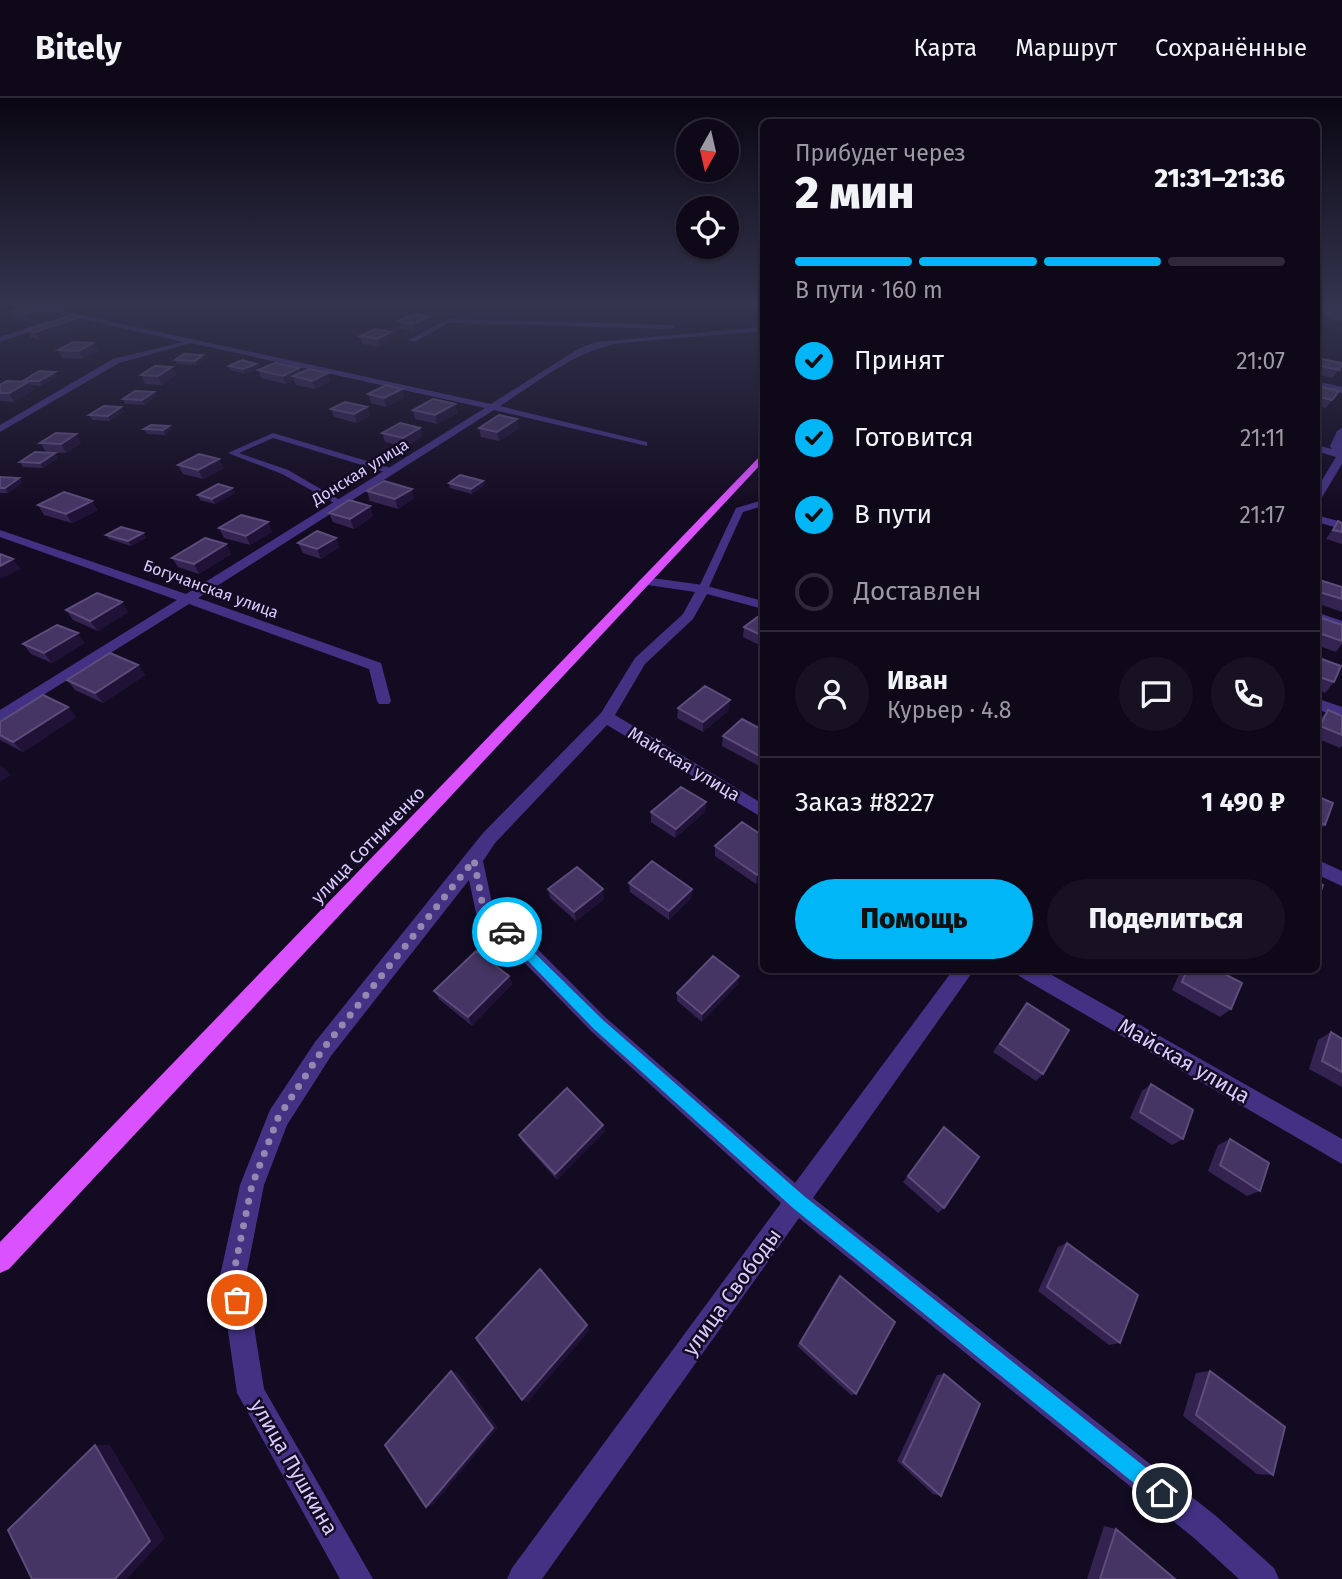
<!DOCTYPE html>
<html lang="ru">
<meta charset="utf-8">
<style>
body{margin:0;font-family:"Fira Sans",sans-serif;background:#171122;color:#f1f3f6;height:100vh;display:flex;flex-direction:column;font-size:26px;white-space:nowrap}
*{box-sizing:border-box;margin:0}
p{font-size:23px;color:#9b9aa2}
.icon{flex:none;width:38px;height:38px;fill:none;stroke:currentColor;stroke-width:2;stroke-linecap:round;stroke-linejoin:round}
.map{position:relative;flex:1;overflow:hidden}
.panel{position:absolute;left:760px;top:21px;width:560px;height:854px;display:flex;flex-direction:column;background:#0e0819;border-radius:10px;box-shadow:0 2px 5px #0004,0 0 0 2px #2e2938}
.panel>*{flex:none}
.needle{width:46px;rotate:188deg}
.tools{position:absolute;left:676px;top:21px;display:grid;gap:14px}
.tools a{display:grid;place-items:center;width:63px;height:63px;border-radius:50%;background:#0e0819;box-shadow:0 2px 5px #0004,0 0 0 2px #2e2938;font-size:35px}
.pin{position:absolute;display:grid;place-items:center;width:60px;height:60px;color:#fff;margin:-30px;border:4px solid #fff;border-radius:50%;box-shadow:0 2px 7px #0007}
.courier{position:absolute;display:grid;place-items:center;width:70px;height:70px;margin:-35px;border:5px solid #00b6f6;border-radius:50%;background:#fff;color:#222;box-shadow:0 2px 9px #0007}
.headline em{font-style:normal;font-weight:800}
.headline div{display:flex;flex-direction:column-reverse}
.headline{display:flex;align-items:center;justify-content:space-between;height:119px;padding:0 35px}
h1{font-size:46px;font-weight:800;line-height:52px}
.bar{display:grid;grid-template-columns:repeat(4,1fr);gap:10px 7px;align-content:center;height:84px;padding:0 35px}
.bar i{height:9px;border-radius:5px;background:#2e2938}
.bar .selected{background:#00b6f6}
.bar p{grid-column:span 4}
.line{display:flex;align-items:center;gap:18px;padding:0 35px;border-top:2px solid #2e2938}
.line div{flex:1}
.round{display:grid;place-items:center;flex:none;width:74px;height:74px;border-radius:37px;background:#171122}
ol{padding:0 35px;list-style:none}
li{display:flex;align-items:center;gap:21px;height:77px}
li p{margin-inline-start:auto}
li .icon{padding:7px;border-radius:50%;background:#00b6f6;color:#111;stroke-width:4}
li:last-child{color:#9b9aa2}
li i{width:38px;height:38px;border:4px solid #2e2938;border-radius:50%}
.button{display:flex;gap:14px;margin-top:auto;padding:14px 35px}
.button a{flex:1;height:80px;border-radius:42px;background:#00b6f6;color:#111;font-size:28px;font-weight:800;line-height:80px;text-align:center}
.button a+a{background:#171122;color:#f1f3f6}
header{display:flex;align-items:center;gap:42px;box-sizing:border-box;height:98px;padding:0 35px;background:#0e0819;border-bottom:2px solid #2e2938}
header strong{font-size:33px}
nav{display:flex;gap:38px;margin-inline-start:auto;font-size:24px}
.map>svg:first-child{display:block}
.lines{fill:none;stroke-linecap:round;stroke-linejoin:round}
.lane{fill:#433284;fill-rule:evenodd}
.street{fill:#433284;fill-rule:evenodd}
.primary{fill:#da52ff;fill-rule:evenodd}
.wall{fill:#342351}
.shaded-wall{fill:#1f1236}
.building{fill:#453564;stroke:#5d4c7c;stroke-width:2}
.route{fill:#00b6f6}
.done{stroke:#9488b1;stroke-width:7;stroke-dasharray:0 12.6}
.labels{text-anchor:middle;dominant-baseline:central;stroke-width:5;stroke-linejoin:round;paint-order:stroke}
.far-street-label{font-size:16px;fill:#dacbff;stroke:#130b21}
.street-label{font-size:18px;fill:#dacbff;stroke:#130b21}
.near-street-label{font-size:21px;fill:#dacbff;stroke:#130b21}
</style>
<header>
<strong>Bitely</strong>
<nav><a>Карта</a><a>Маршрут</a><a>Сохранённые</a></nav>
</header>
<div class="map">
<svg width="1342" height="1481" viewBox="0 0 1342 1481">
<rect width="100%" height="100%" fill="#130b21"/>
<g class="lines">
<!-- lane -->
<path class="lane" d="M273 335 394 371 395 373 388 375 273 340 239 355 288 372 345 405 338 407 282 376 228 355Z
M763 402V408L743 414 708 491 699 493 698 491 736 410Z"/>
<!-- street -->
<path class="street" d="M17 206H30L491 306 578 251 596 244 763 229V233L621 245C576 252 538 284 500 308L647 344V348L494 312 198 500 381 565 391 603 389 606H379L377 603 369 571 189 506 0 624V612L177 502 0 439V432L186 496 485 310 191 245 119 265 0 334V327L113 261 183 244Z
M1316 212H1342V216H1316Z
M448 221 671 227 675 229 671 231 449 225 415 244 408 242Z
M47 223 54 225 0 244V239Z
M1316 283 1342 289V295L1316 289Z
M1342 330V366L1321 401 1316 404V392L1336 359 1316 353V347L1332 351 1330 348 1337 333Z
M1316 417 1342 424V431L1316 424Z
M645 479 703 487 763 503V511L707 496 693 521 645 566 615 617 763 706V720L607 627 495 745 483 763 492 805 605 919 795 1085 953 872H974L813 1100 1216 1418 1274 1470 1279 1481H1239L1194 1440 799 1120 542 1481H507L512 1470 781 1105 591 933 476 815 469 782 331 958 287 1027 264 1087 246 1178 264 1291 373 1481H340L237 1295 220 1178 240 1087 270 1012 315 944 483 735 601 615 635 560 683 516 695 494 641 486 639 483Z
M1316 514 1342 523V531L1316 522Z
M1316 600 1342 609V620L1316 611Z
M1316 761 1342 773V788L1316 776Z
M1016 872H1043L1342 1041V1066L1019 878Z"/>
<!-- primary -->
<path class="primary" d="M763 355V364L9 1171 0 1175V1144Z"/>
</g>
<!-- wall -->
<path class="wall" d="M268 206H282L281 207H268Z
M505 206H522L516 209 505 207Z
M444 207 466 208 455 213 445 211Z
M41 212 45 219 30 224 15 221 10 213Z
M1328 215 1342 217V225L1331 224 1326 219Z
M81 219 85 227 40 242 31 240 27 232Z
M399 223 429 226 415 234 401 231Z
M360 238 393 242 379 249 363 246Z
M93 245 98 253 83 261 62 260 58 252Z
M1316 260 1342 265 1333 280 1316 276Z
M205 261 197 267 177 266 175 262Z
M256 266 258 270 245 276 230 272 229 268Z
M172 269 176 277 162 287 145 286 141 277Z
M299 270 301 275H328L330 284 315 291 296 287 294 282 286 286 261 280 258 272Z
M57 278 42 288 30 287 34 292 14 304 0 303V287Z
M1316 288 1339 293 1326 310 1316 308Z
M402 291 404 300 386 309 371 305 368 296Z
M156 298 145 307 125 306 123 301Z
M455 306 457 315 437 326 415 321 413 312Z
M367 309 370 318 357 325 334 319 331 311Z
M124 313 110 323 92 322 89 317Z
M169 328 171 332 165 337 147 336 144 331Z
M420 330 422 339 405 349 385 344 382 335Z
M479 330H519L499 343 481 339Z
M40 345H81L66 355 46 354Z
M58 360 43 370 23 369 20 364Z
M178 367 224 370 203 381 183 376Z
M0 379 19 380 22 385 8 395H0Z
M483 383 484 388 472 396 450 390 449 385Z
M232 390 235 395 215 406 200 402 198 397Z
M367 393 414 400 398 411 370 403Z
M38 407 98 412 72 425 44 417Z
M370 408 373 418 354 431 333 424 329 415Z
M1338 423 1342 425V446L1326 441Z
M268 424 272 434 250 447 224 440 219 430Z
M143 435 146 440 131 448 109 441 106 437Z
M336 440 339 449 321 461 303 455 298 445Z
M226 446 231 456 199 476 178 469 172 460Z
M763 470V483L760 481 761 471Z
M1316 481 1342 489V514L1316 505Z
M66 512 128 514 98 533 73 522Z
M763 515V549L743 539 744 529Z
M1316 518 1342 527V546L1336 554 1316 547Z
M85 545 52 565 31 556 23 546Z
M1316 559 1334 584 1325 595 1316 591Z
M138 567 145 577 103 605 75 592 67 582Z
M68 609 76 619 23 654 0 642V624Z
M678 610 729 612 703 634 677 620Z
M1328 612 1342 618V648L1340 650 1316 640V627L1319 622Z
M763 632V670L722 648 723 638Z
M1316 698 1325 727 1316 735Z
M706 704 705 714 675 740 651 724V714Z
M715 748 763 779 756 786 715 758Z
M629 785 692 791 691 800 669 822 630 794Z
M548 791 604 801 576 823 550 800Z
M1181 872H1217L1231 911 1220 919 1172 892Z
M509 878 512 886 472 928 439 901 434 893Z
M738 886 702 924 677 903V895Z
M1027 905 1043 976 1036 983 993 954 1020 914Z
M1331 934 1342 941V989L1309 971 1318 942Z
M1151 986 1183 1041 1172 1047 1130 1020 1142 993Z
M944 1029V1110L938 1115 903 1084Z
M605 1033 557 1082 522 1043 519 1037Z
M1230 1041 1260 1093 1247 1098 1208 1073 1218 1047Z
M1067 1145 1120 1245 1109 1247 1038 1193 1058 1149Z
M840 1178 856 1296 851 1297 797 1248 836 1182Z
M1210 1273 1273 1377 1257 1376 1183 1318 1196 1275Z
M944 1276 941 1398 933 1396 897 1363 937 1277Z
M1104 1428 1116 1431 1175 1481H1087Z"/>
<!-- shaded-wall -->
<path class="shaded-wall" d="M462 206H466V208L455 213 454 209Z
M41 212 45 219 30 224 25 216Z
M81 219 85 227 40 242 35 234Z
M428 219 429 226 415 234 413 226Z
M391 234 393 242 379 249 377 241Z
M93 245 98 253 83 261 79 253Z
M203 257 205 261 197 267 195 263Z
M256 266 258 270 245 276 243 271Z
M172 269 176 277 162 287 158 278Z
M299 270 302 279 293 278 294 282 286 286 283 278Z
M55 274 57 278 42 288 39 283Z
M328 275 330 284 315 291 312 283Z
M28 284 34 292 14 304 9 295Z
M402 291 404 300 386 309 384 300Z
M154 294 156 298 145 307 142 302Z
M455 306 457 315 437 326 435 317Z
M121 309 124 313 110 323 108 318Z
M367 309 370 318 357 325 354 316Z
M517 321 519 330 499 343 497 334Z
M169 328 171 332 165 337 163 332Z
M420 330 422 339 405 349 403 340Z
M76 336 81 345 66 355 61 346Z
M55 355 58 360 43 370 40 365Z
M219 361 224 370 203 381 198 372Z
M19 380 22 385 8 395 5 390Z
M483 383 484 388 472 396 471 391Z
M232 390 235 395 215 406 212 401Z
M412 391 414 400 398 411 395 401Z
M92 403 98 412 72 425 66 416Z
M370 408 373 418 354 431 350 421Z
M268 424 272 434 250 447 246 438Z
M143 435 146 440 131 448 128 443Z
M336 440 339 449 321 461 317 451Z
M226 446 231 456 199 476 194 466Z
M13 461 21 471 0 481V468Z
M122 504 128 514 98 533 90 523Z
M78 535 85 545 52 565 44 555Z
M138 567 145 577 103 605 95 595Z
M730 602 729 612 703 634V624Z
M68 609 76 619 23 654 13 644Z
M1 667 11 677 0 684V668Z
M706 704 705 714 675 740 676 731Z
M763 771V779L756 786 757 777Z
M603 791 604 801 576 823 574 814Z
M692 791 691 800 669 822V813Z
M509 878 512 886 472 928 468 919Z
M739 878 738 886 702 924V916Z
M603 1027 605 1033 557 1082 555 1076Z
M587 1227 590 1232 528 1304 522 1302Z
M451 1273 457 1274 498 1330 433 1407 426 1409Z
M95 1347H110L165 1440 127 1481H115Z"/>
<!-- building -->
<path class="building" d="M447 206H462L454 209 444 207Z
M26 208 41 212 25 216 10 213Z
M1328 215 1341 216 1342 221 1333 220Z
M414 216 428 219 413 226 399 223Z
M72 217 81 219 35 234 27 232Z
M375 231 391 234 377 241 360 238Z
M73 244 93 245 79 253 58 252Z
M184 256 203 257 195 263 175 262Z
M1316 260 1342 265V266L1339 272 1316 267Z
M242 262 256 266 243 271 229 268Z
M275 265 299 270 283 278 258 272Z
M155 268 172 269 158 278 141 277Z
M309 271 328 275 312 283 293 278Z
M39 273 55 274 39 283H23Z
M7 283 28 284 9 295H0V287Z
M386 287 402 291 384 300 368 296Z
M1316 288 1339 293 1332 302 1316 298Z
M135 293 154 294 142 302 123 301Z
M433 301 455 306 435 317 413 312Z
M345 304 367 309 354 316 331 311Z
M104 308 121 309 108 318 89 317Z
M499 317 517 321 497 334 479 330Z
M400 325 420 330 403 340 382 335Z
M151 327 169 328 163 332 144 331Z
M56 335 76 336 61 346 40 345Z
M35 354 55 355 40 365 20 364Z
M199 356 219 361 198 372 178 367Z
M460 377 483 383 471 391 449 385Z
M0 379 19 380 5 390H0Z
M384 383 412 391 395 401 367 393Z
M218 386 232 390 212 401 198 397Z
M64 394 92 403 66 416 38 407Z
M349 402 370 408 350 421 329 415Z
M241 417 268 424 246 438 219 430Z
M1338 423 1342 425V434L1333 432Z
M121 429 143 435 128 443 106 437Z
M317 433 336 440 317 451 298 445Z
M205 440 226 446 194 466 172 460Z
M0 456 13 461 0 468Z
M1316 481 1342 489V501L1316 493Z
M97 495 122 504 90 523 66 512Z
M763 515V538L744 529Z
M1316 518 1342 527V543L1316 534Z
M57 527 78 535 44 555 23 546Z
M110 555 138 567 95 595 67 582Z
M1316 559 1341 568 1334 584 1316 578Z
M705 588 730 602 703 624 678 610Z
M43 597 68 609 13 644 0 637V624Z
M1328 612 1342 618V637L1320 628Z
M742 621 763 632V660L723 638Z
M681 689 706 704 676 731 651 714Z
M1316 698 1333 705 1325 727 1316 723Z
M742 724 763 738V771L757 777 715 748Z
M652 763 692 791 669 813 629 785Z
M577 769 603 791 574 814 548 791Z
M1316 784 1323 787 1316 807Z
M476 853 509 878 468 919 434 893Z
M713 858 739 878 702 916 677 895Z
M1187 872H1217L1242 885 1231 911 1182 884Z
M1027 905 1069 932 1043 976 1000 946Z
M1331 934 1342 941V974L1322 963Z
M1151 986 1193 1012 1183 1041 1140 1014Z
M567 990 603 1027 555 1076 519 1037Z
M944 1029 979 1059 944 1110 908 1078Z
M1230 1041 1269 1065 1260 1093 1220 1067Z
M1067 1145 1138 1197 1120 1245 1047 1189Z
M540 1171 587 1227 522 1302 476 1240Z
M840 1178 895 1224 856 1296 800 1245Z
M451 1273 493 1330 426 1409 385 1347Z
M1210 1273 1285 1329 1273 1377 1196 1317Z
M944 1276 980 1306 941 1398 903 1364Z
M95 1347 150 1443 115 1481H32L8 1432Z
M1116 1431 1175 1481H1100Z"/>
<!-- sky -->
<linearGradient id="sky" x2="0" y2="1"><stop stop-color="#0a0612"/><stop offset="0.5" stop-color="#33344e"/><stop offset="1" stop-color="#33344e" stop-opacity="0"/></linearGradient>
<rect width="1342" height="413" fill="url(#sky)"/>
<!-- route -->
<path class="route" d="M507 828 603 922 804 1098 1169 1388 1172 1395 1169 1402 1162 1405 1155 1402 793 1110 594 931 503 837 501 834Z"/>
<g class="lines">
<!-- done -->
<path class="done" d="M237 1202 233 1178 252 1087 278 1020 323 951 474 762 483 809 507 834"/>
</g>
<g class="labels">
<!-- far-street labels -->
<g class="far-street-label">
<text transform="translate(360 374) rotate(-32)">Донская улица</text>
<text transform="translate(211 491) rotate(20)">Богучанская улица</text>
</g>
<!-- street labels -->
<g class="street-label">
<text transform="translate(684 666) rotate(31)">Майская улица</text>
<text transform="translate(368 747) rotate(-46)">улица Сотниченко</text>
</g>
<!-- near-street labels -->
<g class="near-street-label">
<text transform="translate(1184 963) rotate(30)">Майская улица</text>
<text transform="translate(732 1194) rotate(-54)">улица Свободы</text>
<text transform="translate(294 1369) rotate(60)">улица Пушкина</text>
</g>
</g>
</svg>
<div class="tools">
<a><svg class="needle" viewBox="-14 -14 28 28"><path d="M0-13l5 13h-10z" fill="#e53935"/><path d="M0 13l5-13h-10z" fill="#9b9aa2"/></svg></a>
<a><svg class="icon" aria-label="locate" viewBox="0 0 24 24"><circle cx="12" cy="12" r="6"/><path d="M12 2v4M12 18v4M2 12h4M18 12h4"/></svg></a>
</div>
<div class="pin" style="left:237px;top:1202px;background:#ea580c"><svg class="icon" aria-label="bag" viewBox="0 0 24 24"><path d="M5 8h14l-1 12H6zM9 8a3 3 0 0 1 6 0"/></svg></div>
<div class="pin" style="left:1162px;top:1395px;background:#1f2937"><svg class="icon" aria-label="home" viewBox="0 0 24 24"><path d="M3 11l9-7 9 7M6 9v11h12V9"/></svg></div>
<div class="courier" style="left:507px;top:834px"><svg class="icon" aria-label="car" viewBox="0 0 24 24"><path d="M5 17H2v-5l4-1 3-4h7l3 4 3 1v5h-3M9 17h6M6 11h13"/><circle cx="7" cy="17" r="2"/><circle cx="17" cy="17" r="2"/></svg></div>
<section class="panel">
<div class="headline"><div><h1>2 мин</h1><p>Прибудет через</p></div><em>21:31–21:36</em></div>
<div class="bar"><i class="selected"></i><i class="selected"></i><i class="selected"></i><i></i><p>В пути · 160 m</p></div>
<ol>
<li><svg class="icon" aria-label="check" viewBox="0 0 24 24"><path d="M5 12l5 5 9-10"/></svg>Принят<p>21:07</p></li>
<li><svg class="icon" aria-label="check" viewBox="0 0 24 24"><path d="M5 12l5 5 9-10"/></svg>Готовится<p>21:11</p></li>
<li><svg class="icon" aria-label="check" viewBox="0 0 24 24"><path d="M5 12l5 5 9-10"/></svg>В пути<p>21:17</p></li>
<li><i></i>Доставлен</li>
</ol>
<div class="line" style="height:126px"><a class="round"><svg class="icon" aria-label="person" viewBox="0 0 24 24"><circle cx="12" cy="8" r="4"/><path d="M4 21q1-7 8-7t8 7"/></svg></a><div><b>Иван</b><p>Курьер · 4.8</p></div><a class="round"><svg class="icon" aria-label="chat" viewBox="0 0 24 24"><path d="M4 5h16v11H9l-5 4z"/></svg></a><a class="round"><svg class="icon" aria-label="phone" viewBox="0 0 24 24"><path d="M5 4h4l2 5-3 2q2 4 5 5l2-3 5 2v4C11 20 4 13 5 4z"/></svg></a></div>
<div class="line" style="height:91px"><div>Заказ #8227</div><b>1 490 ₽</b></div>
<div class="button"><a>Помощь</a><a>Поделиться</a></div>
</section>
</div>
